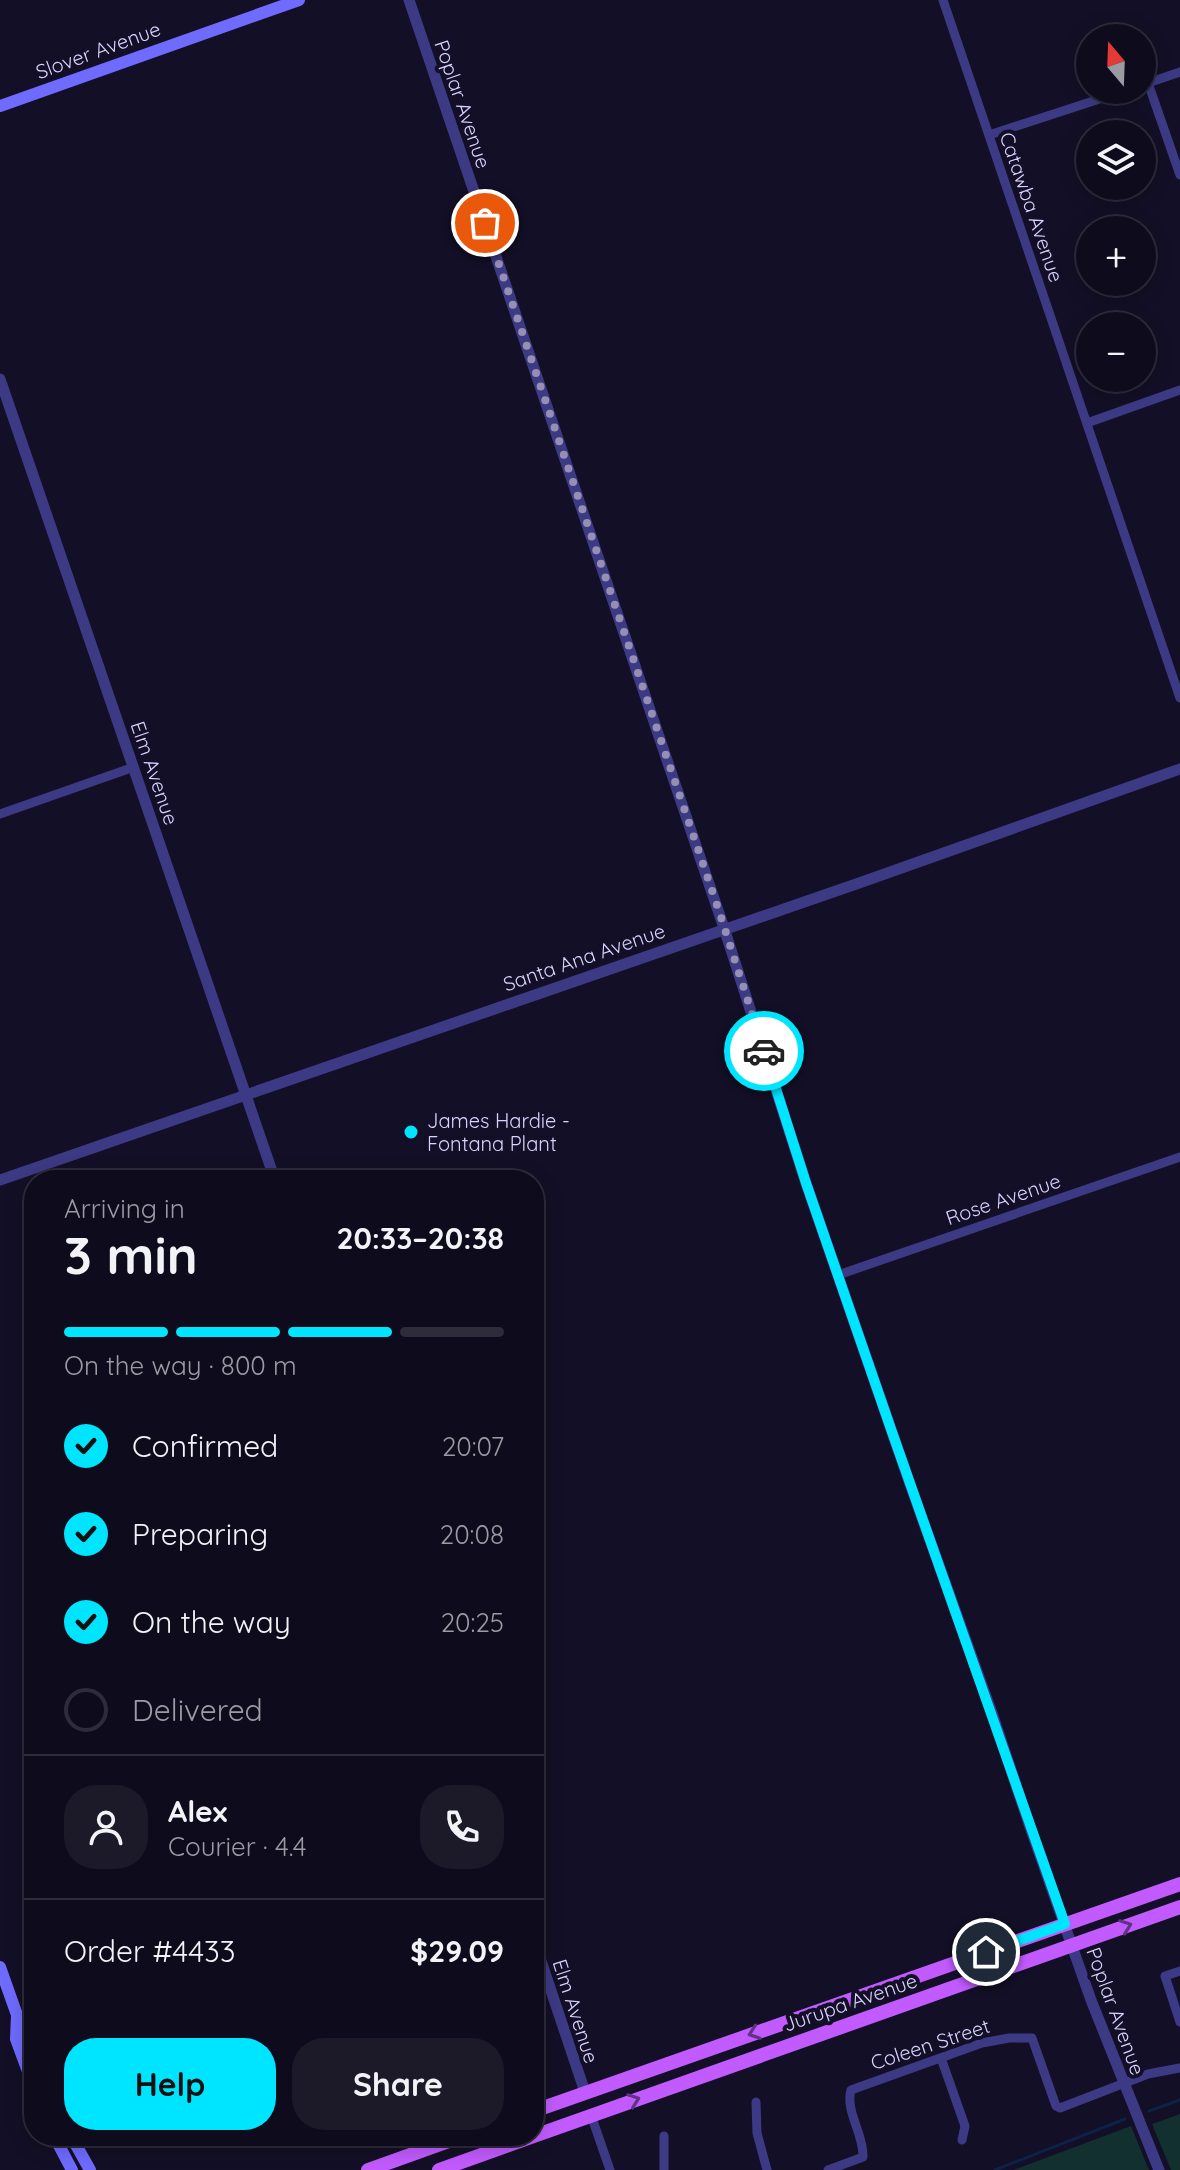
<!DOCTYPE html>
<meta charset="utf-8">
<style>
body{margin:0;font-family:Quicksand,sans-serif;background:#1c1929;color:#f1f3f6;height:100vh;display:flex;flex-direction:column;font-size:30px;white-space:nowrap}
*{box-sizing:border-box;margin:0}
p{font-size:26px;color:#9b9ba3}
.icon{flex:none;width:44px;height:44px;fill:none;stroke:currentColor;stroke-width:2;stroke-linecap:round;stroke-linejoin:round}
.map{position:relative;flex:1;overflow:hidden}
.drawer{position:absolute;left:24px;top:1170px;width:520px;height:976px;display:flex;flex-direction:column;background:#0e0b1c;border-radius:32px;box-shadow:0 4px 20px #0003,0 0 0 2px #2e2b3b}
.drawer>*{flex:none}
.needle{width:52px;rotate:341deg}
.buttons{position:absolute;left:1076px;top:24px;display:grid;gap:16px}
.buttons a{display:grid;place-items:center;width:80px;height:80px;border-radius:50%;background:#0e0b1c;box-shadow:0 4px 20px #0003,0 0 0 2px #2e2b3b;font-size:40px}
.pin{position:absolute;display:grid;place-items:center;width:68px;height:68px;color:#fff;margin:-34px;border:4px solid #fff;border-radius:50%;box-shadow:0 2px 8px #0007}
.courier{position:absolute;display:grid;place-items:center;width:80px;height:80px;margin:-40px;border:6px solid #00e5ff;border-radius:50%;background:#fff;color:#222;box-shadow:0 2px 10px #0007}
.headline em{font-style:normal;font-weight:700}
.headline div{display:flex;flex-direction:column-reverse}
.headline{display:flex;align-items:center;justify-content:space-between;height:136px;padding:0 40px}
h1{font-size:52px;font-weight:700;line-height:60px}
.bar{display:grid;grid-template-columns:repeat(4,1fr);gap:12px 8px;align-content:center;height:96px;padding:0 40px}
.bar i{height:10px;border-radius:6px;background:#2e2b3b}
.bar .selected{background:#00e5ff}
.bar p{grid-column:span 4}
.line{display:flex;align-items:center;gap:20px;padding:0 40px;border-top:2px solid #2e2b3b}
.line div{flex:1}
.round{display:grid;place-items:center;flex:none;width:84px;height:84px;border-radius:32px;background:#1c1929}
ol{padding:0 40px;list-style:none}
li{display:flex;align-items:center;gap:24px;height:88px}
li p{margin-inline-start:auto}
li .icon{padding:8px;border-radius:50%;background:#00e5ff;color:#111;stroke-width:4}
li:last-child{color:#9b9ba3}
li i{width:44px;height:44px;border:4px solid #2e2b3b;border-radius:50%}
.button{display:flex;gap:16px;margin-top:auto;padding:16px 40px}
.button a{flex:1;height:92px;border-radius:32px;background:#00e5ff;color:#111;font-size:32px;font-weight:700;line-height:92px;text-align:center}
.button a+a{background:#1c1929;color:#f1f3f6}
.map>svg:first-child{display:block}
.green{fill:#12302f}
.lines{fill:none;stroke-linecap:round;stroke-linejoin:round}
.stream{stroke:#0c2248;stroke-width:3}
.minor{stroke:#3d3a85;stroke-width:9}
.tertiary{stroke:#3d3a85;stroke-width:11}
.secondary{stroke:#6f6bff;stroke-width:12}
.primary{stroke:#c25bff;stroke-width:14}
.oneway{stroke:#623188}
.done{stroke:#948fb3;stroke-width:8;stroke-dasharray:0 14.4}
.route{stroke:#00e5ff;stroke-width:10}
.poi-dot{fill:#00e5ff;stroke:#130f26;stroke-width:3}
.labels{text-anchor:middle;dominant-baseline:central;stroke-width:8;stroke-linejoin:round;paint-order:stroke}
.street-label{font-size:20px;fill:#d9d4ff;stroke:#130f26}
.poi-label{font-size:20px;fill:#d9d4ff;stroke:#130f26;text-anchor:start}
</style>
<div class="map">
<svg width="1180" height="2170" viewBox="0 0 1180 2170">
<rect width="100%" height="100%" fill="#130f26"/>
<!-- green -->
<path class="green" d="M1180 2114V2170H1171L1152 2124Z
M1131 2126 1149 2170H1013Z"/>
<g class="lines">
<!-- stream -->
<path class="stream" d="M1149 2111 1180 2100
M995 2170 1125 2119"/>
<!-- minor -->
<path class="minor" d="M943 0 1180 698
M1148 83 1180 175
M1145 84 1180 72
M989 135 1127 90
M1087 423 1180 390
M0 814 134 767
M838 1275 1180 1157
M1180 1971 1165 1976 1180 2022
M941 2058 965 2126 962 2140
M756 2102 757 2133 767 2170
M591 2115 610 2170
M664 2136V2170
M828 2170 863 2157C864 2134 845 2112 851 2090L982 2043 1009 2038H1032L1056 2106 1060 2108 1148 2074 1180 2068"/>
<!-- tertiary -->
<path class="tertiary" d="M409 0 724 928 806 1183 911 1487 992 1713 1030 1827 1091 2000 1159 2170
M0 379 275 1180
M0 1180 862 882 1180 769
M534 1940 585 2092"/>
<!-- secondary -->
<path class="secondary" d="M0 106 299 0
M0 1967 17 2015 16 2039 34 2088
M17 2015 32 2033 34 2039
M54 2136 72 2170
M71 2136 90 2170"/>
<!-- primary -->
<path class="primary" d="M534 2111 1180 1884
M534 2136 1180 1907
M368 2170 463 2136
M439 2170 534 2136"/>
</g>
<!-- one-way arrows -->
<defs><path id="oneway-chevron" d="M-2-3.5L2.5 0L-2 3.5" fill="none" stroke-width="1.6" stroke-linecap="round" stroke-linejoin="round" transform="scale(2)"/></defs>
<g class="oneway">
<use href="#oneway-chevron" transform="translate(1126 1926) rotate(-20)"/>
<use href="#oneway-chevron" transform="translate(754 2033) rotate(161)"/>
<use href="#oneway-chevron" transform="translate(634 2100) rotate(-20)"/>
</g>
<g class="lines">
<!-- done -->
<path class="done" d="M485 223 719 911 764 1051"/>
<!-- route -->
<path class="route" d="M764 1051 806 1183 892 1432 1065 1924 986 1952"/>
</g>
<!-- markers -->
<circle class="poi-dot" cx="411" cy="1132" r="8"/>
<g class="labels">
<!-- street labels -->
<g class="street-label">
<text transform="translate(98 50) rotate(-20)">Slover Avenue</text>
<text transform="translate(463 104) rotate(71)">Poplar Avenue</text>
<text transform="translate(1032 207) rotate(71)">Catawba Avenue</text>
<text transform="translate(155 773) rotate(71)">Elm Avenue</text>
<text transform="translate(584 957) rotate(-19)">Santa Ana Avenue</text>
<text transform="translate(1003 1199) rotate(-19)">Rose Avenue</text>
<text transform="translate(850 2002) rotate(-19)">Jurupa Avenue</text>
<text transform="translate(576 2011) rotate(72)">Elm Avenue</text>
<text transform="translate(1116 2011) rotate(70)">Poplar Avenue</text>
<text transform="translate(930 2044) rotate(-18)">Coleen Street</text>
</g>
<!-- poi labels -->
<g class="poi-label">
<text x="427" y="1120">James Hardie -<tspan x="427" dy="23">Fontana Plant</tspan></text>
</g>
</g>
</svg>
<div class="buttons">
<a><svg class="needle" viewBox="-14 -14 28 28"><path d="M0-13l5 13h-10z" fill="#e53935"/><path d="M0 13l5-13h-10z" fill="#9b9ba3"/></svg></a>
<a><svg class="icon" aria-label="layers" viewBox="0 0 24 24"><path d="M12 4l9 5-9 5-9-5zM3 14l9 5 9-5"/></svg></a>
<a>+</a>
<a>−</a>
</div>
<div class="pin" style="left:485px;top:223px;background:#ea580c"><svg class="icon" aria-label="bag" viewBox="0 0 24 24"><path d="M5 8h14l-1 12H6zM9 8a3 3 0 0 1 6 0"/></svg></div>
<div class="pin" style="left:986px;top:1952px;background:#1f2937"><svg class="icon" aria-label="home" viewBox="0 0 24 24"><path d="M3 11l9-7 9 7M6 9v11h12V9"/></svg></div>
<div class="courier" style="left:764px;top:1051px"><svg class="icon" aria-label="car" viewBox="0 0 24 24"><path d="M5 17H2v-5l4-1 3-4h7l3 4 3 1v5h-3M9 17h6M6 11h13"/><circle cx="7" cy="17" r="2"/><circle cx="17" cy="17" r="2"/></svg></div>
<section class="drawer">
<div class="headline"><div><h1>3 min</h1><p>Arriving in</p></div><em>20:33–20:38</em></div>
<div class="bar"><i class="selected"></i><i class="selected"></i><i class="selected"></i><i></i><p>On the way · 800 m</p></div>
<ol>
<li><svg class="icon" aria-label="check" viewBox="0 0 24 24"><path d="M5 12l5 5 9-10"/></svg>Confirmed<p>20:07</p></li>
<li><svg class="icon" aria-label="check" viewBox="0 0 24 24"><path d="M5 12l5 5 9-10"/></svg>Preparing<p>20:08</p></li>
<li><svg class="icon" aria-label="check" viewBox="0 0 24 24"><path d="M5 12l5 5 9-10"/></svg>On the way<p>20:25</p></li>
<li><i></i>Delivered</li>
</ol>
<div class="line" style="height:144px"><a class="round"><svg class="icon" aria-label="person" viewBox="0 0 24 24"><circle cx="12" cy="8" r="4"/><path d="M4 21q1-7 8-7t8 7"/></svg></a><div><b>Alex</b><p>Courier · 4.4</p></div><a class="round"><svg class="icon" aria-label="phone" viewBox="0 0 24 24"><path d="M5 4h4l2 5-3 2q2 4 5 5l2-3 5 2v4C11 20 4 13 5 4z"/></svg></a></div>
<div class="line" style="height:104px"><div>Order #4433</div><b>$29.09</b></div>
<div class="button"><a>Help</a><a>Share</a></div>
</section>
</div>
